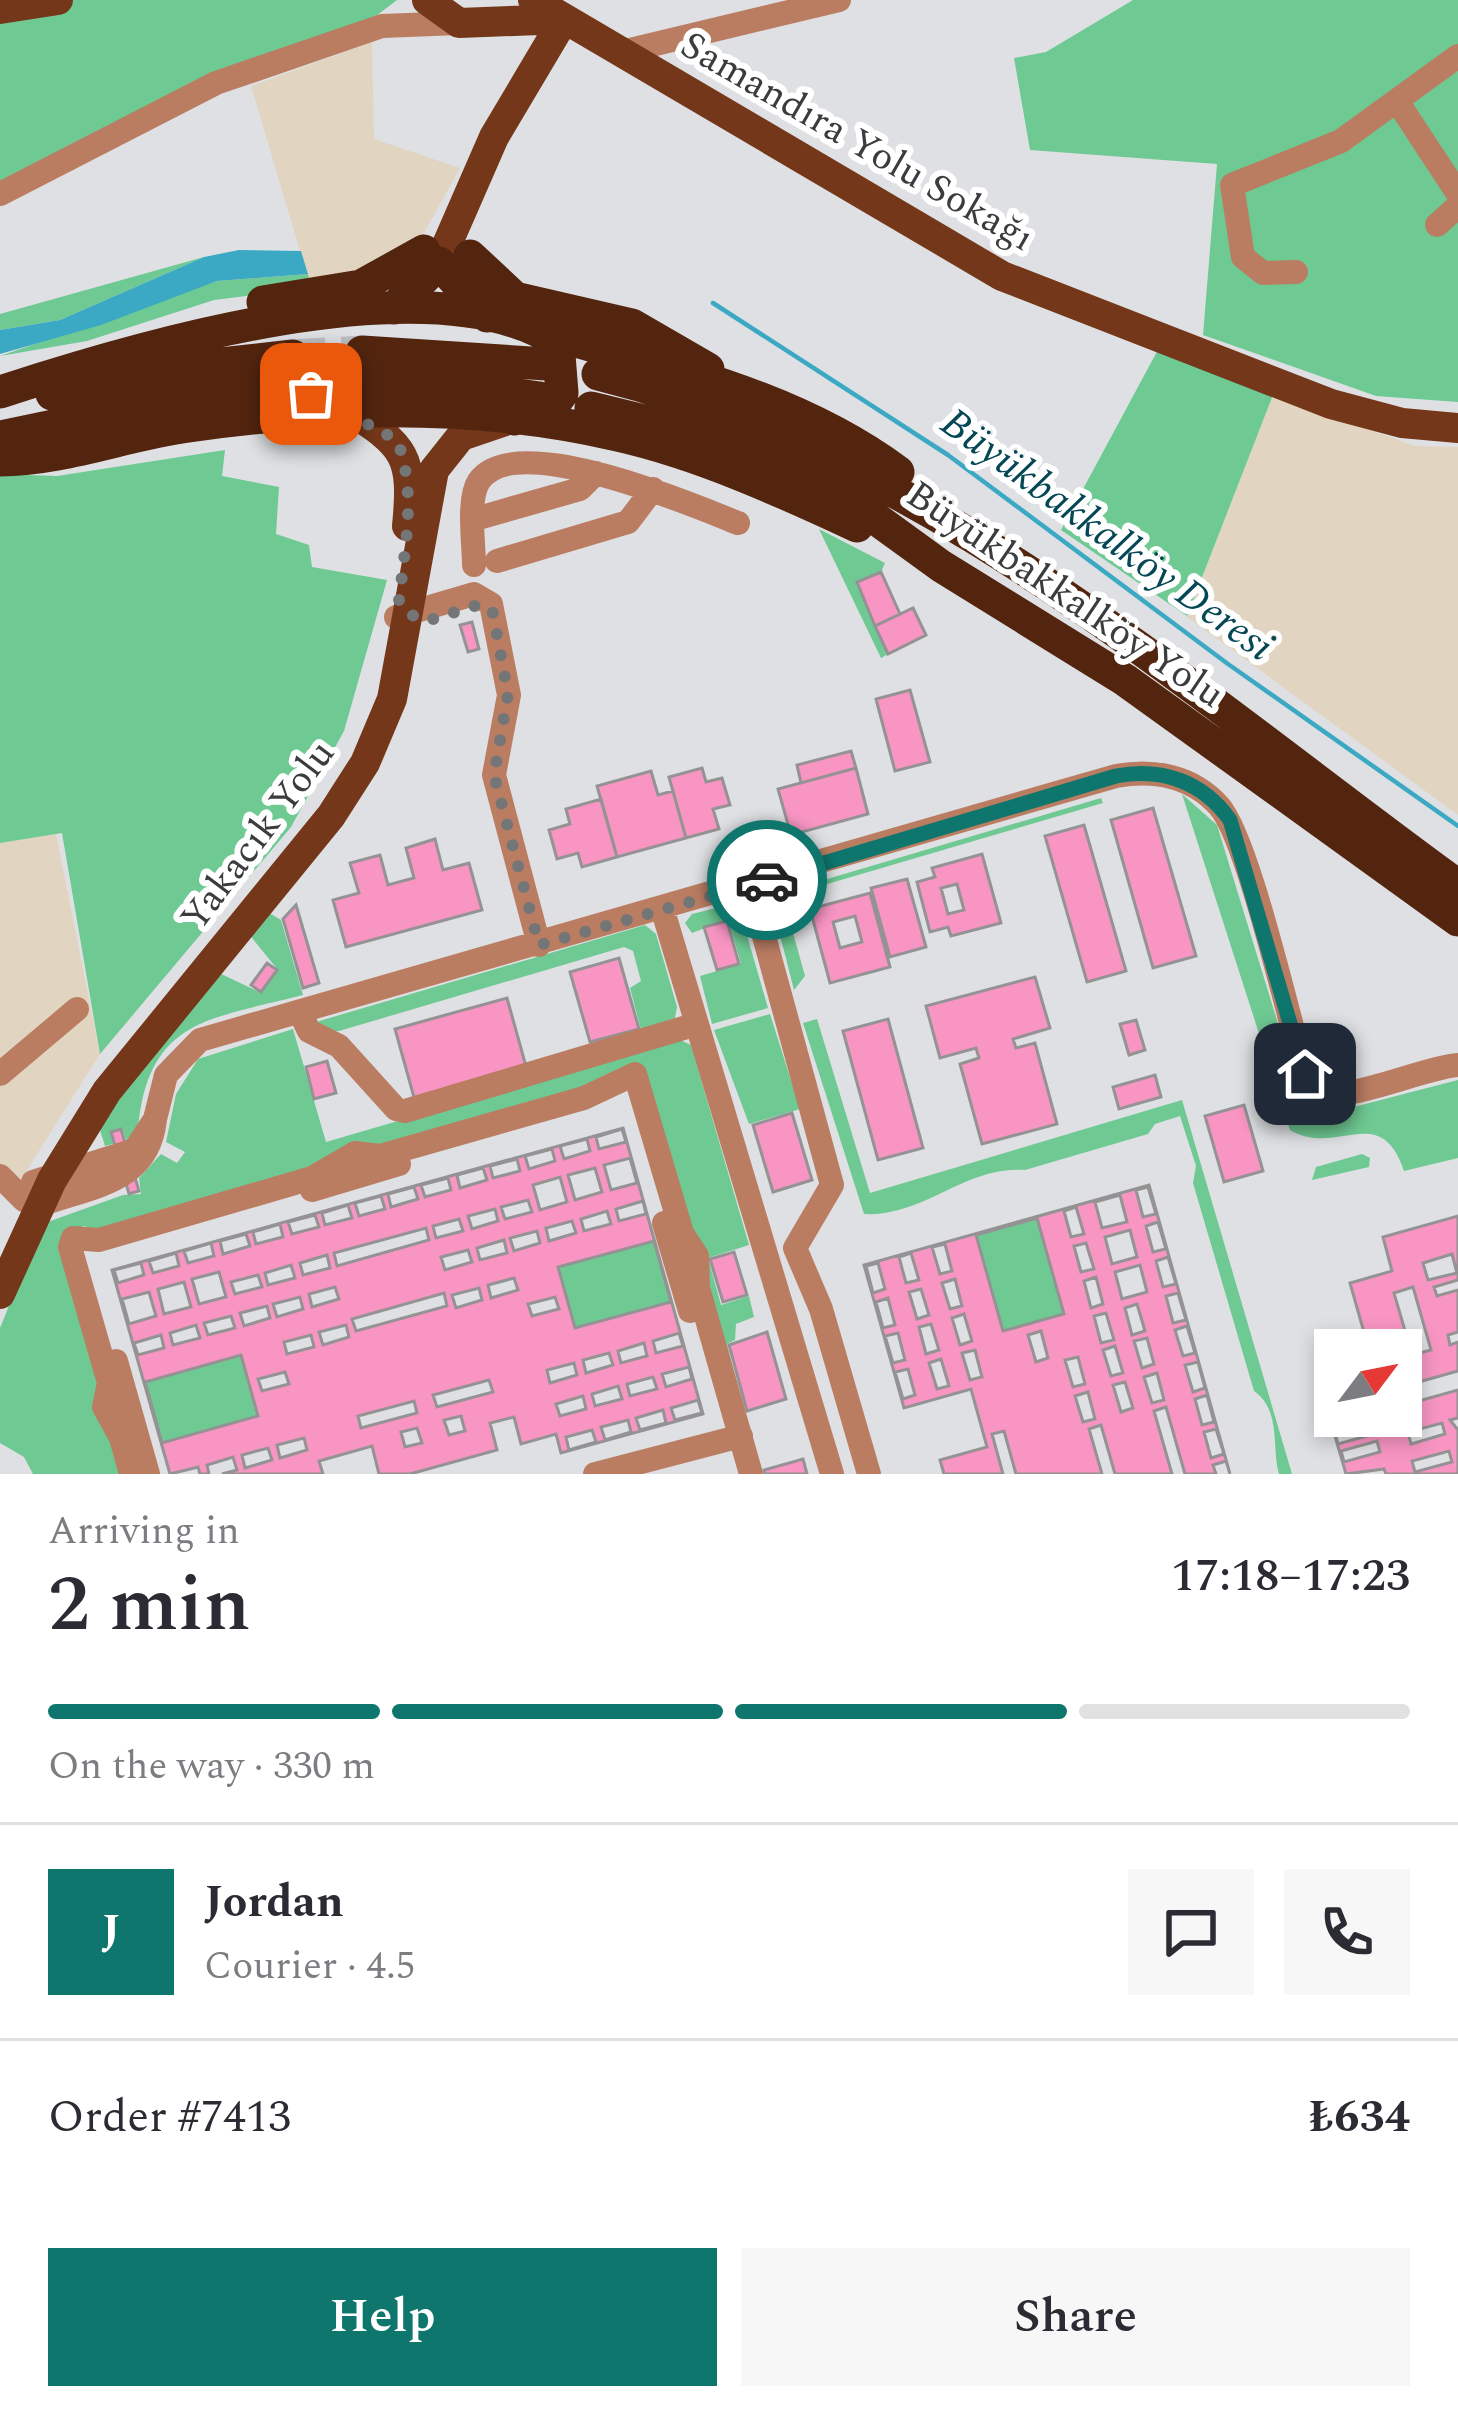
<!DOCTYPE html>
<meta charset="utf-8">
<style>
body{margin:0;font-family:Spectral,serif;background:#f7f7f7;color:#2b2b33;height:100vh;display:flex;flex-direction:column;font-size:45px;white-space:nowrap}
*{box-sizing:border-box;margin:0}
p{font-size:39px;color:#7c7c81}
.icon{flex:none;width:66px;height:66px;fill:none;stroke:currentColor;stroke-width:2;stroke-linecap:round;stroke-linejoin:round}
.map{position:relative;height:1474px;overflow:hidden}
.drawer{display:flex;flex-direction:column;background:#fff;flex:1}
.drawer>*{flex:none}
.needle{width:78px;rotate:58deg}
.fabs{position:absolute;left:1314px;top:1329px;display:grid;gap:24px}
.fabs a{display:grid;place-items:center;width:108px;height:108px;border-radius:0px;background:#fff;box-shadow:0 6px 18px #0003;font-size:60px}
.pin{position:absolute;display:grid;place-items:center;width:102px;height:102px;color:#fff;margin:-51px;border-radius:24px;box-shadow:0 6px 18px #0006}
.courier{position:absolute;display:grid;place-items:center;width:120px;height:120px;margin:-60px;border:9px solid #0f766e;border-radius:50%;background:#fff;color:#222;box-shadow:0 3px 15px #0007}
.overview em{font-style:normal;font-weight:600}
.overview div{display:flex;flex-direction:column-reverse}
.overview{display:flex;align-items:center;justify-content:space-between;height:204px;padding:0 48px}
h1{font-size:78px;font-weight:600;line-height:90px}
.bar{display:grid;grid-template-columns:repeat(4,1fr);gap:18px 12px;align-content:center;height:144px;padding:0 48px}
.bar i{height:15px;border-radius:9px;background:#e1e1e2}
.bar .on{background:#0f766e}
.bar p{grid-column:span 4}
.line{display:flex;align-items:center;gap:30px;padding:0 48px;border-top:3px solid #e1e1e2}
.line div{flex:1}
.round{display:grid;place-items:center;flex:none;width:126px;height:126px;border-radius:0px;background:#f7f7f7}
.primary-button{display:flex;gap:24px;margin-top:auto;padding:24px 48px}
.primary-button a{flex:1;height:138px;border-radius:0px;background:#0f766e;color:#fff;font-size:48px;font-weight:600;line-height:138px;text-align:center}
.primary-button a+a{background:#f7f7f7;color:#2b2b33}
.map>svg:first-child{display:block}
.industrial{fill:#e1d5c1}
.green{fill:#6fc993}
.water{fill:#3ca9c4}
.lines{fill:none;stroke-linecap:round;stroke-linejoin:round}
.stream{stroke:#3ca9c4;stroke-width:4.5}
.building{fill:#f895c3;stroke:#959294;stroke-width:3;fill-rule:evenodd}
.highway-tunnel{stroke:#bebfc2;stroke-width:33;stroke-dasharray:33 16;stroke-linecap:butt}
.minor{stroke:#ba7d62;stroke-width:24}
.major{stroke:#743719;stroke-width:30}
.highway{stroke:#53250f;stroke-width:33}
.done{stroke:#747577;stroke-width:12;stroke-dasharray:0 21.6}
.route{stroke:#0f766e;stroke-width:15}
.labels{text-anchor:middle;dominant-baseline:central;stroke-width:12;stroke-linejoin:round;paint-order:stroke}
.street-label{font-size:39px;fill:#3b3c3d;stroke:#fff}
.water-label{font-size:42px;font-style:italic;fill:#054755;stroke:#fff}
</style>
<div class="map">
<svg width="1458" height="1474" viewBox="0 0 1458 1474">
<rect width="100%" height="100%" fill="#dfe0e3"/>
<!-- industrial -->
<path class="industrial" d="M372 42 374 139 460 168 414 251 311 288 251 86Z
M1273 395 1415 446 1458 447V815L1187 617Z
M56 834 100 1054 12 1194 0 1182V843Z"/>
<!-- green -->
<path class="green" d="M0 0H397L364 25 0 192Z
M1133 0H1458V402L1376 396 1203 335 1217 164 1030 150 1014 58 1046 52Z
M204 257 60 320 0 330V314Z
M308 274 311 288 214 300 87 341 0 356 217 281Z
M1160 346 1273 395 1187 616 1061 530Z
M225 450 222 476 279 487 276 534 309 545 312 567 387 580 344 731 291 827 100 1054 62 833 0 843V474L57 476Z
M819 529 885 563 881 572 857 582 888 654 881 658Z
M1182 794 1217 825 1300 1095 1320 1110 1338 1111 1458 1080V1158L1404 1171C1380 1100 1337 1158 1290 1130Z
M1101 798 1103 803 783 897 805 976 794 990 770 896Z
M724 906 736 908 742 918 768 1008 712 1024 700 976 741 964 728 919 692 933 685 923 692 914Z
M266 911 281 920 303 995C211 1019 147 1018 138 1131L127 1142 122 1128 110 1131 113 1144 105 1146 99 1127 103 1117 217 972 261 993 278 970 248 933Z
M645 925 656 934 677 1007 675 1018 641 1030 630 988 641 981 633 951 624 947 339 1031H326L316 1022Z
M770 1014 800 1109 749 1124 714 1030Z
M817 1019 870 1193 1182 1100 1292 1474H1279C1271 1447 1282 1411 1254 1391L1193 1183 1196 1166 1180 1116 1155 1124 1148 1134 1025 1170C966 1165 924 1217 864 1214L803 1023Z
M293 1029 326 1142 678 1039 691 1045 749 1245 708 1258 721 1305 749 1296 754 1317 736 1324 735 1340 727 1344 734 1375 645 1072 98 1231 84 1226 71 1232 127 1474H33L24 1457 0 1443V1328L42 1224 123 1195 141 1194 139 1178 161 1154 177 1163 185 1152 166 1142 176 1094 198 1059Z
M1362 1154 1370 1158 1369 1167 1312 1180 1316 1167Z
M1037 1218 1064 1314 1003 1331 976 1235Z
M654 1241 671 1302 575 1328 558 1267Z
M241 1355 258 1416 162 1443 145 1382Z"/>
<!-- water -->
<path class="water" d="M239 250 301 251 308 274 217 281 101 325 0 354V330L60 320 204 257Z"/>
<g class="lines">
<!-- stream -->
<path class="stream" d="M713 303 948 455 1228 664 1458 826"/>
</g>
<!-- building -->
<path class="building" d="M881 572 900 614 875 626 857 582Z
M913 608 926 635 888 654 875 626Z
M472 622 479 649 468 652 460 625Z
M910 690 930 762 895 771 876 699Z
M851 751 856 768 801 783 797 765Z
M702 768 706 782 722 778 730 805 713 809 719 829 686 838 669 777Z
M856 768 868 814 791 835 778 789Z
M651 771 658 795 673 791 686 838 617 857 597 786Z
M601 799 617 857 582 867 578 853 557 859 549 830 570 824 566 809Z
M1153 808 1196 956 1153 968 1111 820Z
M1084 825 1126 971 1087 982 1045 836Z
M435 839 443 870 469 863 482 910 346 947 333 900 359 893 350 863 380 855 388 885 414 878 406 848Z
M982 854 1001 923 951 936 948 927 930 932 917 882 935 877 932 868ZM957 884 964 910 948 914 941 888Z
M907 879 926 947 890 957 871 888Z
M870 893 890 967 830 983 810 909ZM855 916 862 942 840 948 833 922Z
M296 905 319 983 303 988 283 919Z
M727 921 739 964 717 970 704 927Z
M619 958 639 1029 590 1042 570 972Z
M267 963 277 970 261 992 251 985Z
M1035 977 1050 1028 1013 1039 1016 1048 1035 1043 1057 1124 982 1144 960 1064 979 1058 976 1048 940 1058 926 1006Z
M507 998 527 1070 415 1101 395 1029Z
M888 1019 923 1148 878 1160 843 1031Z
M1136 1020 1145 1050 1129 1055 1120 1024Z
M327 1061 336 1093 314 1099 306 1067Z
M1155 1075 1161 1097 1119 1109 1113 1087Z
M1244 1105 1263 1171 1224 1182 1205 1116Z
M792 1113 812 1180 773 1192 753 1125Z
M623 1128 703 1414 561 1453 556 1434 521 1444 514 1417 490 1423 497 1450 410 1474H379L372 1446 319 1461 323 1474H222L237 1470 233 1457 207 1465 209 1474H200L198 1467 170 1474 112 1270ZM622 1129 626 1142 599 1149 596 1137ZM587 1139 590 1151 564 1159 560 1146ZM552 1149 555 1161 529 1169 525 1156ZM630 1158 637 1183 611 1190 604 1165ZM517 1159 520 1171 493 1178 490 1166ZM483 1168 487 1180 460 1188 457 1175ZM595 1168 602 1192 575 1200 568 1175ZM560 1177 567 1202 540 1210 533 1185ZM448 1178 451 1190 425 1197 421 1185ZM414 1187 418 1199 391 1207 388 1194ZM381 1196 385 1209 359 1216 355 1203ZM528 1200 532 1212 505 1219 501 1207ZM643 1201 646 1214 619 1221 616 1209ZM348 1205 352 1218 325 1225 322 1213ZM495 1209 498 1221 472 1229 468 1216ZM607 1211 611 1224 584 1231 581 1219ZM315 1215 319 1227 292 1234 288 1222ZM459 1219 463 1231 436 1238 433 1226ZM572 1221 576 1233 549 1241 546 1228ZM280 1224 283 1237 256 1244 253 1232ZM426 1228 429 1240 337 1266 334 1253ZM537 1231 540 1243 514 1251 510 1238ZM246 1234 250 1246 223 1254 220 1241ZM504 1240 507 1253 480 1260 477 1248ZM654 1241 671 1302 575 1328 558 1267ZM211 1243 214 1256 188 1263 184 1251ZM468 1250 472 1262 445 1270 441 1257ZM176 1253 179 1266 153 1273 149 1261ZM327 1255 330 1268 303 1275 300 1263ZM141 1263 144 1275 118 1283 114 1270ZM291 1265 295 1278 268 1285 265 1273ZM219 1272 226 1297 199 1304 192 1279ZM258 1275 262 1287 235 1294 231 1282ZM514 1278 518 1290 491 1298 488 1285ZM184 1282 191 1307 164 1314 158 1289ZM335 1287 339 1299 312 1307 309 1294ZM479 1288 482 1300 456 1308 452 1295ZM149 1292 156 1316 129 1324 122 1299ZM444 1293 447 1306 356 1331 352 1319ZM300 1297 303 1309 277 1317 273 1304ZM555 1297 559 1309 532 1316 528 1304ZM267 1306 270 1318 244 1326 240 1313ZM231 1316 235 1328 208 1335 204 1323ZM196 1325 200 1338 173 1345 170 1333ZM346 1325 349 1337 323 1345 319 1332ZM679 1333 683 1346 656 1353 653 1341ZM161 1335 164 1348 138 1355 134 1343ZM311 1335 314 1347 287 1354 284 1342ZM644 1343 647 1356 621 1363 618 1351ZM609 1353 613 1365 586 1373 583 1360ZM241 1355 258 1416 162 1443 145 1382ZM574 1363 577 1375 550 1383 547 1370ZM689 1367 692 1379 666 1387 662 1374ZM285 1372 289 1384 262 1391 258 1379ZM653 1377 657 1389 630 1396 627 1384ZM489 1380 493 1392 437 1407 433 1395ZM618 1386 622 1399 595 1406 592 1394ZM583 1396 586 1409 560 1416 556 1404ZM698 1400 702 1413 675 1420 671 1408ZM414 1401 417 1413 361 1428 358 1416ZM663 1410 666 1423 640 1430 636 1418ZM461 1416 465 1431 449 1435 444 1420ZM628 1420 631 1432 605 1440 601 1427ZM417 1428 422 1443 405 1447 401 1432ZM592 1430 596 1442 569 1450 566 1437ZM304 1438 307 1450 280 1458 277 1445ZM268 1448 272 1460 245 1468 242 1455Z
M121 1129 139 1191 129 1194 111 1132Z
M1149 1185 1230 1474 1226 1461 1213 1465 1216 1474H1185L1166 1407 1154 1411 1172 1474H1115L1101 1425 1089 1429 1102 1474H1016L1004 1431 992 1434 1003 1474H944L940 1460 987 1447 971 1389 904 1408 864 1265ZM1148 1187 1156 1214 1143 1217 1136 1190ZM1120 1195 1127 1222 1102 1228 1095 1202ZM1076 1207 1084 1234 1071 1237 1064 1211ZM1037 1218 1064 1314 1003 1331 976 1235ZM1158 1222 1166 1249 1153 1252 1146 1226ZM1130 1230 1137 1257 1112 1264 1105 1237ZM1086 1243 1094 1269 1081 1272 1074 1246ZM945 1244 952 1271 940 1274 932 1247ZM911 1253 919 1280 906 1283 899 1257ZM1168 1257 1176 1284 1163 1287 1156 1261ZM878 1263 885 1289 873 1293 866 1266ZM1140 1265 1147 1292 1122 1299 1115 1272ZM1096 1277 1103 1304 1091 1308 1084 1281ZM955 1279 962 1306 950 1309 942 1283ZM921 1289 929 1315 917 1319 909 1292ZM1178 1293 1186 1320 1173 1323 1166 1296ZM888 1298 895 1325 883 1328 876 1302ZM1137 1304 1145 1331 1132 1335 1125 1308ZM1106 1313 1114 1340 1101 1343 1094 1316ZM964 1314 972 1341 960 1345 952 1318ZM931 1324 939 1350 926 1354 919 1327ZM1187 1326 1195 1353 1183 1356 1175 1330ZM1041 1331 1048 1358 1036 1362 1028 1335ZM898 1333 905 1360 893 1363 885 1336ZM1147 1338 1154 1364 1142 1368 1134 1341ZM1115 1346 1123 1373 1111 1376 1103 1350ZM975 1350 982 1377 970 1380 962 1353ZM1078 1357 1085 1384 1073 1387 1065 1360ZM941 1359 949 1386 937 1389 929 1363ZM1198 1362 1205 1388 1193 1392 1185 1365ZM908 1369 915 1395 903 1399 895 1372ZM1157 1373 1164 1400 1152 1403 1144 1377ZM1125 1382 1133 1408 1121 1412 1113 1385ZM1088 1392 1095 1419 1083 1422 1075 1396ZM1207 1395 1214 1422 1202 1425 1195 1399ZM1216 1429 1224 1454 1211 1458 1204 1432Z
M1458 1216V1280L1434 1287 1437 1296 1458 1290V1332L1448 1335 1450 1345 1458 1342V1371L1401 1387V1350H1369L1350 1283 1392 1271 1383 1237ZM1452 1254 1457 1273 1428 1280 1423 1263ZM1413 1287 1431 1350 1412 1355 1394 1293Z
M734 1252 747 1295 723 1302 710 1259Z
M767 1332 786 1399 747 1411 729 1345Z
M1335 1377V1400L1327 1402 1335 1416H1401V1406L1458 1390V1418L1450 1420 1458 1430V1474H1386L1384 1469 1346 1474 1319 1381ZM1382 1420 1385 1431 1338 1444 1335 1433ZM1442 1423 1445 1434 1411 1444 1408 1432ZM1377 1441 1380 1452 1344 1462 1341 1451ZM1449 1451 1452 1462 1415 1472 1412 1461Z
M803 1459 807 1474H765L764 1470Z"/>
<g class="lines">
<!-- highway-tunnel -->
<path class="highway-tunnel" d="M293 356 362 352
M296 387 363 384"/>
<!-- minor -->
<path class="minor" d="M626 51 839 0
M1397 101 1458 194
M0 194 216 83 382 26 459 23
M1437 225 1458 206
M1296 272 1263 273 1243 257 1232 185 1341 141 1458 56
M475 519 580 489 596 473
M497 561 628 522 653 489
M474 565C474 543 467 499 479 481 515 429 693 505 738 523
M396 617 474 594 491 604 509 695 494 775 539 945
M750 885 832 1185 795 1248 821 1309 869 1474
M663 911 832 1474
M300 1012 309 1031 339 1046 396 1109 405 1111 697 1024
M0 1074 77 1009
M155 1119 166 1075 200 1040 1116 776C1154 769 1192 776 1219 806 1248 838 1289 1021 1305 1074L1316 1092C1346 1104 1421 1068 1458 1065
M155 1119C149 1183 92 1186 40 1205L33 1182 135 1150Z
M0 1176 24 1200
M312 1190 399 1164
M664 1223 690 1311
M116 1361 148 1474
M131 1474 121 1438 104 1407 109 1383 70 1247 73 1238 99 1240 312 1178 355 1153 380 1156 584 1098 635 1074 682 1233 697 1256 698 1288 751 1474
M595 1474 741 1436"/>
<!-- major -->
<path class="major" d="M427 0 459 23 564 19
M533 0 1002 276 1331 404 1402 423 1458 428
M0 9 58 0
M439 263 494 137 564 19
M349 410C405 446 414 456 407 526
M0 1294 52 1180 107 1091 331 816 365 763 392 699 434 470 461 436 508 420"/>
<!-- highway -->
<path class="highway" d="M470 256 515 298 632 325 708 369
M263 302 361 286 424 251
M394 308 439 263 487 316
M542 331C664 368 793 394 898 472
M362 352 546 364
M598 374C931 456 1187 689 1458 886
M363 384 431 383 540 398
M0 392C135 348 430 258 558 342L562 393 550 409 515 419
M52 394 184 368 293 356
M591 408 718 439 850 500 941 566 1125 680 1458 920
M0 437 188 398 296 387
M0 460C66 459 124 435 189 426 328 406 479 403 617 435 698 453 782 491 857 526"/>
</g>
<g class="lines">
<!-- done -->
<path class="done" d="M311 394 397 440C417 491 405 546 399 600L409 614 427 621 481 604 493 613 508 694 494 775 539 945 767 880"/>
<!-- route -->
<path class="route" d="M767 880 1116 776C1162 767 1203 782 1230 820L1305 1074"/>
</g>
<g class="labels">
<!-- street labels -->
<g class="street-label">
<text transform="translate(857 142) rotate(30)">Samandıra Yolu Sokağı</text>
<text transform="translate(1065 595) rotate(34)">Büyükbakkalköy Yolu</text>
<text transform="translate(258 836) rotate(-53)">Yakacık Yolu</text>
</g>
<!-- water labels -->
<g class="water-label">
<text transform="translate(1107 535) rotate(36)">Büyükbakkalköy Deresi</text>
</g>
</g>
</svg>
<div class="fabs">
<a><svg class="needle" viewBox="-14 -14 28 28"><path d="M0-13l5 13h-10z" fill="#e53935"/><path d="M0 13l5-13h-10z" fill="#7c7c81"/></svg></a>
</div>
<div class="pin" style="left:311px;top:394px;background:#ea580c"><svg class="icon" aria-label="bag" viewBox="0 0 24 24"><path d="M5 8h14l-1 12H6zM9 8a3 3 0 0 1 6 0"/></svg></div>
<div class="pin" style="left:1305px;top:1074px;background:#1f2937"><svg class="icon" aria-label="home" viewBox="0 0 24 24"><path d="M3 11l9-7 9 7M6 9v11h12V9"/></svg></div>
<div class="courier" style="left:767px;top:880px"><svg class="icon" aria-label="car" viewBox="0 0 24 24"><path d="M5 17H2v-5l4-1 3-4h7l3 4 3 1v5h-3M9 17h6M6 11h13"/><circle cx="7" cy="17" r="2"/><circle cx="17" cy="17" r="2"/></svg></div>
</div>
<section class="drawer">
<div class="overview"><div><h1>2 min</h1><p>Arriving in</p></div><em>17:18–17:23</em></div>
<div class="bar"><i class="on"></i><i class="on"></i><i class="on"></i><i></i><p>On the way · 330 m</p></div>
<div class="line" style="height:216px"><b class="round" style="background:#0f766e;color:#fff">J</b><div><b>Jordan</b><p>Courier · 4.5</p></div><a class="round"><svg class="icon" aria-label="chat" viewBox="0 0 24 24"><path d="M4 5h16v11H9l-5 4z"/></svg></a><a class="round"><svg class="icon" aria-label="phone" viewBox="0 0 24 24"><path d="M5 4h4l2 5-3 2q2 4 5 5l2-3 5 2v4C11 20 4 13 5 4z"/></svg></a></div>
<div class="line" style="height:156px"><div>Order #7413</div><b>₺634</b></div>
<div class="primary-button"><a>Help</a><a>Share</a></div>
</section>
